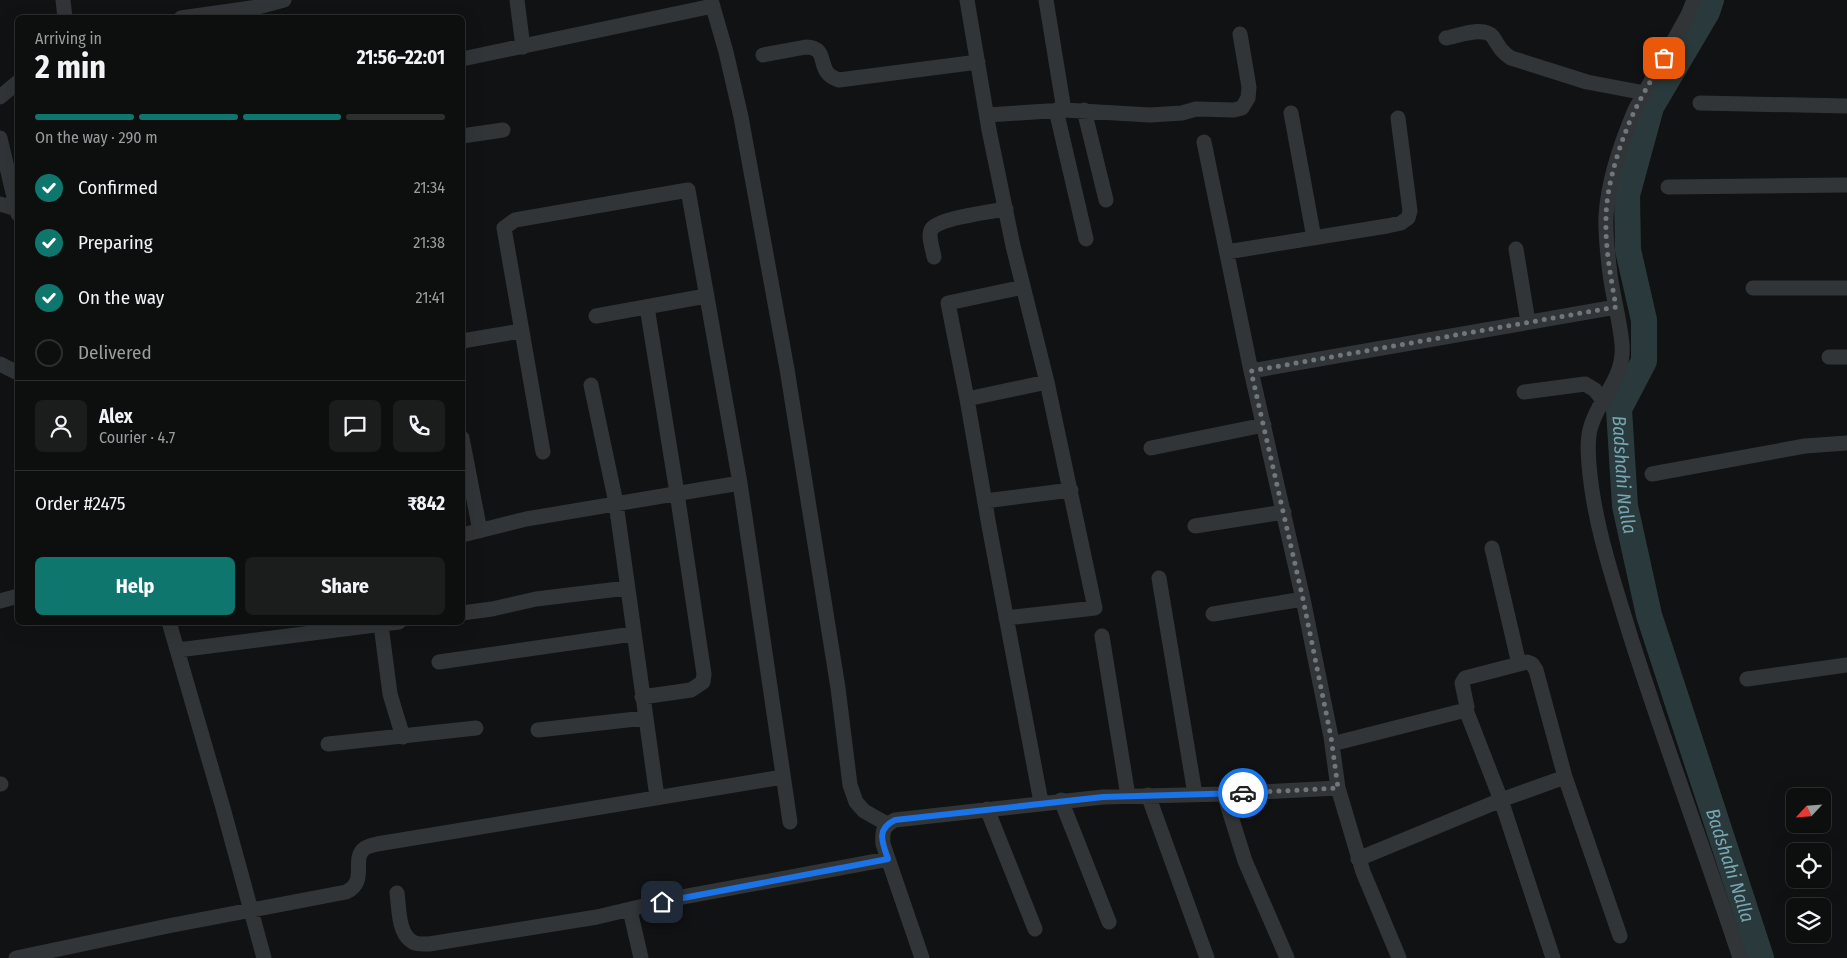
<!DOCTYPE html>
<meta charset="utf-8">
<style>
body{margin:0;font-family:"Fira Sans Condensed",sans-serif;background:#1b1c1c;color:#f1f3f6;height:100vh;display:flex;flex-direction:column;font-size:19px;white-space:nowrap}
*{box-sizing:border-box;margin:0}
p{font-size:16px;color:#9a9c9e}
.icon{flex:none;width:28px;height:28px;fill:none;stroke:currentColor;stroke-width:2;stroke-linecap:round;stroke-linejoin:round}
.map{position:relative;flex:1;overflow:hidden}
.sheet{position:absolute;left:15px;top:15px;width:450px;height:610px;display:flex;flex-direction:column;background:#0d0e0e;border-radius:8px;box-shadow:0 5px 20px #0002,0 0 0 1px #2d2e2e}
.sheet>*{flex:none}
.needle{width:32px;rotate:244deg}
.buttons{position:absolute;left:1786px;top:788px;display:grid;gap:10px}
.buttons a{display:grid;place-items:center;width:45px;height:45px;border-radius:8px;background:#0d0e0e;box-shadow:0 5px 20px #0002,0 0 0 1px #2d2e2e;font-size:25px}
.pin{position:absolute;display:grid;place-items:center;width:42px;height:42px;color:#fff;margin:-21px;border-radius:10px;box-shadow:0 2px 8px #0006}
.courier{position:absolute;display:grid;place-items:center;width:50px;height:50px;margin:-25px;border:4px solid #1a73e8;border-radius:50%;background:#fff;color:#222;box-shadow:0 1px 6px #0007}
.head em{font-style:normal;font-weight:700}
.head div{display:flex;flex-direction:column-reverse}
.head{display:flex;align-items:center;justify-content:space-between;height:85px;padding:0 20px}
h1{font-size:32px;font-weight:700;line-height:38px}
.bar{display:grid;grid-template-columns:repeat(4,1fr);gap:8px 5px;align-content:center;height:60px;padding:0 20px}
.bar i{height:6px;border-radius:4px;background:#2d2e2e}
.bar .on{background:#0f766e}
.bar p{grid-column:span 4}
.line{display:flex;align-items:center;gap:12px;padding:0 20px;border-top:1px solid #2d2e2e}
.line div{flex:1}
.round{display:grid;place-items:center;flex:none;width:52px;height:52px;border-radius:8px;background:#1b1c1c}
ol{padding:0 20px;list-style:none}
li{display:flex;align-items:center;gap:15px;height:55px}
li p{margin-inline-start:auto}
li .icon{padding:5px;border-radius:50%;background:#0f766e;color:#fff;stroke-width:4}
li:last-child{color:#9a9c9e}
li i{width:28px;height:28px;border:2px solid #2d2e2e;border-radius:50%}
.button{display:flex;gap:10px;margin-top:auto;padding:10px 20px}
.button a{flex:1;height:58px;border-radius:8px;background:#0f766e;color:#fff;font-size:20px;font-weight:700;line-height:58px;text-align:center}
.button a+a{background:#1b1c1c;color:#f1f3f6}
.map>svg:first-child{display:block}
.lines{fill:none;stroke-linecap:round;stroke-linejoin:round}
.river{stroke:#2a3a3c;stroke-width:26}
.street{stroke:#323538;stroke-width:15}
.done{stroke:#6f777c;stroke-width:5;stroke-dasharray:0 9}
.route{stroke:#1a73e8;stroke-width:6}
.labels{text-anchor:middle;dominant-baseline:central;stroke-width:5;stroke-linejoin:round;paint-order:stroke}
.water-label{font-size:19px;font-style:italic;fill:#77a7b2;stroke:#0d0d0e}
</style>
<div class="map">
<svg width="1847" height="958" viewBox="0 0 1847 958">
<rect width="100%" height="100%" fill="#111213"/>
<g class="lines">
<!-- river -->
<path class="river" id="s1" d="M1711 0 1707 12 1651 107 1627 195 1628 250 1644 320V361L1619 409 1625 506 1649 615 1761 958"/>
<!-- street -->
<path class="street" d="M63 0 65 18
M517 0 523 47
M711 0 726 52 741 117 787 369 838 688 850 785 856 802 864 811 887 824
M967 0 989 130 1013 246 1047 382 1095 608 1006 618
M1046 0 1064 110
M1694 0 1688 15 1635 110C1621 143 1608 180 1606 216 1605 235 1608 255 1610 274 1613 297 1620 321 1622 344 1625 378 1600 396 1591 426 1587 438 1588 452 1589 465 1594 525 1614 582 1631 638 1665 745 1705 851 1740 958
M181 18 258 7 284 0
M1446 38C1458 36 1484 25 1493 37 1499 46 1501 52 1511 58L1587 82 1645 93
M763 55 806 47C832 48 813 72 839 80L978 62
M462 59 713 6
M0 97 18 82
M1700 103 1847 106
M1056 110 1086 239
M1084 110 1106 200
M1291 113 1314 238
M987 115 1064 110 1150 115 1182 113 1196 109 1234 110 1242 108 1248 98 1249 87 1240 34
M462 136 503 130
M0 138 18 214
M1204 142 1251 371 1303 599 1331 737 1338 788 1363 872 1399 958
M1668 187 1847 185
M0 204 17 209
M1516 249 1528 322
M1227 252 1387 226 1401 223 1408 218 1410 211 1398 118
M934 257C933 250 928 237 931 230 934 219 994 211 1006 209
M1023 287 948 303 967 399 989 526 1041 802
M1753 288H1847
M596 316 706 296
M462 341 521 331
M1829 357H1847
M0 364 18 373
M1251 371 1616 307
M591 385 616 503 657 797
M1524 392 1585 384 1595 390 1604 402
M967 399 1047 382
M462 438 480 531
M1151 448 1264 425
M543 452 504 228 515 220 688 190 740 483 790 822
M1652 474 1805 446 1847 443
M985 501 1071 490
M1195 526 1284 512
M462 535 526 519 740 483
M1492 548 1519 664
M1159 578 1195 794
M0 601 18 596
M462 613 492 609 536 599 627 588
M1213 614 1303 599
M169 622 223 808 264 958
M381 625 390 694 403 737
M1102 636 1128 796
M178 650 399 622
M439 662 633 634
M1747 679 1847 665
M642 697 691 690 703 682 704 674 677 493 647 307
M1466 710 1501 800 1553 958
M538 730 645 718
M328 744 476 728
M1332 744 1462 711 1467 707 1462 683 1465 678 1527 662 1532 664 1536 670 1565 777 1620 936
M0 784H1
M1224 794 1245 861 1287 958
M1148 795 1207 958
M1061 800 1109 922
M987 809 1035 929
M1358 859 1501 800 1565 777
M397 893C399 906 398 931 410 940 415 945 423 944 429 944L597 917 677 898 888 859
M630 910 641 958
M16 958 168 926 346 892C369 881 350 859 365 848 368 846 373 845 377 844L783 777
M922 958 883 844C882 831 883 826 895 820L1103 797 1224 794 1338 788"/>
</g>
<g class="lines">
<!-- done -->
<path class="done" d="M1243 793 1338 788 1331 737 1303 599 1251 371 1616 307C1611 278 1605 248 1606 219 1606 186 1620 142 1634 112 1643 93 1654 76 1664 58"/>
<!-- route -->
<path class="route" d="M662 902 888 859C882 842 876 829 895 820L1103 797 1243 793"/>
</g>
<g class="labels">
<!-- water labels -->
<g class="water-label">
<text stroke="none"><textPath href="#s1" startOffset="502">Badshahi Nalla</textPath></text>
<text stroke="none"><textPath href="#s1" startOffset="908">Badshahi Nalla</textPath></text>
</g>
</g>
</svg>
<div class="buttons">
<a><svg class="needle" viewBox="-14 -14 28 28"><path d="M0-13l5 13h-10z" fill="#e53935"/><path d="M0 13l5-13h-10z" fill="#9a9c9e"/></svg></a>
<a><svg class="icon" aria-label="locate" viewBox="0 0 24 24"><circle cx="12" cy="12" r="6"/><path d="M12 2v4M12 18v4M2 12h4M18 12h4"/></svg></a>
<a><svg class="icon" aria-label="layers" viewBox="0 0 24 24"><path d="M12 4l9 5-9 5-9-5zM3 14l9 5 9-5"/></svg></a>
</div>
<div class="pin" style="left:1664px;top:58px;background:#ea580c"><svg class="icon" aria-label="bag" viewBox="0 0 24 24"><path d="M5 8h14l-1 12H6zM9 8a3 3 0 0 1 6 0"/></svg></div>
<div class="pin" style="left:662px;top:902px;background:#1f2937"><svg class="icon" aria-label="home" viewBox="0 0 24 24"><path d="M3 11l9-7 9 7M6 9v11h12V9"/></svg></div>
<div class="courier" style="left:1243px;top:793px"><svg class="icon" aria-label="car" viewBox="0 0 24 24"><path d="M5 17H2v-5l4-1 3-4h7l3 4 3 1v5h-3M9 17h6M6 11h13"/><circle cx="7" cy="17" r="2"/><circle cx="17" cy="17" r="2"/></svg></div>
<section class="sheet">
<div class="head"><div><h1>2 min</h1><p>Arriving in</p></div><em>21:56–22:01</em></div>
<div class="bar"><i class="on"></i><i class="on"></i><i class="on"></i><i></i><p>On the way · 290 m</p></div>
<ol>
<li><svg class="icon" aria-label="check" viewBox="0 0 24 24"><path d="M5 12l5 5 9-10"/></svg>Confirmed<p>21:34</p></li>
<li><svg class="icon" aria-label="check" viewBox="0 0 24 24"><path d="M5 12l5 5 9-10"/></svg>Preparing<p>21:38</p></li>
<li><svg class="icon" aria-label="check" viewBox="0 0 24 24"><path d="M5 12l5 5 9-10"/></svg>On the way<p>21:41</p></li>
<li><i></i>Delivered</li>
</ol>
<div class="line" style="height:90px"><a class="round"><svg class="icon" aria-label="person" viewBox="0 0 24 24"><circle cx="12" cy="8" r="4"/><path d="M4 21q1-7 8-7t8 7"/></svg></a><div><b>Alex</b><p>Courier · 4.7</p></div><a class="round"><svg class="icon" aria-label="chat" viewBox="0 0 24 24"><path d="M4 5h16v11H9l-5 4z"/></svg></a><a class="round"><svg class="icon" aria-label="phone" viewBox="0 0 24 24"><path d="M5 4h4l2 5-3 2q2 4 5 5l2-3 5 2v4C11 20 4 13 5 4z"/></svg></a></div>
<div class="line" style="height:65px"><div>Order #2475</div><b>₹842</b></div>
<div class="button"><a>Help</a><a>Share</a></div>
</section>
</div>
